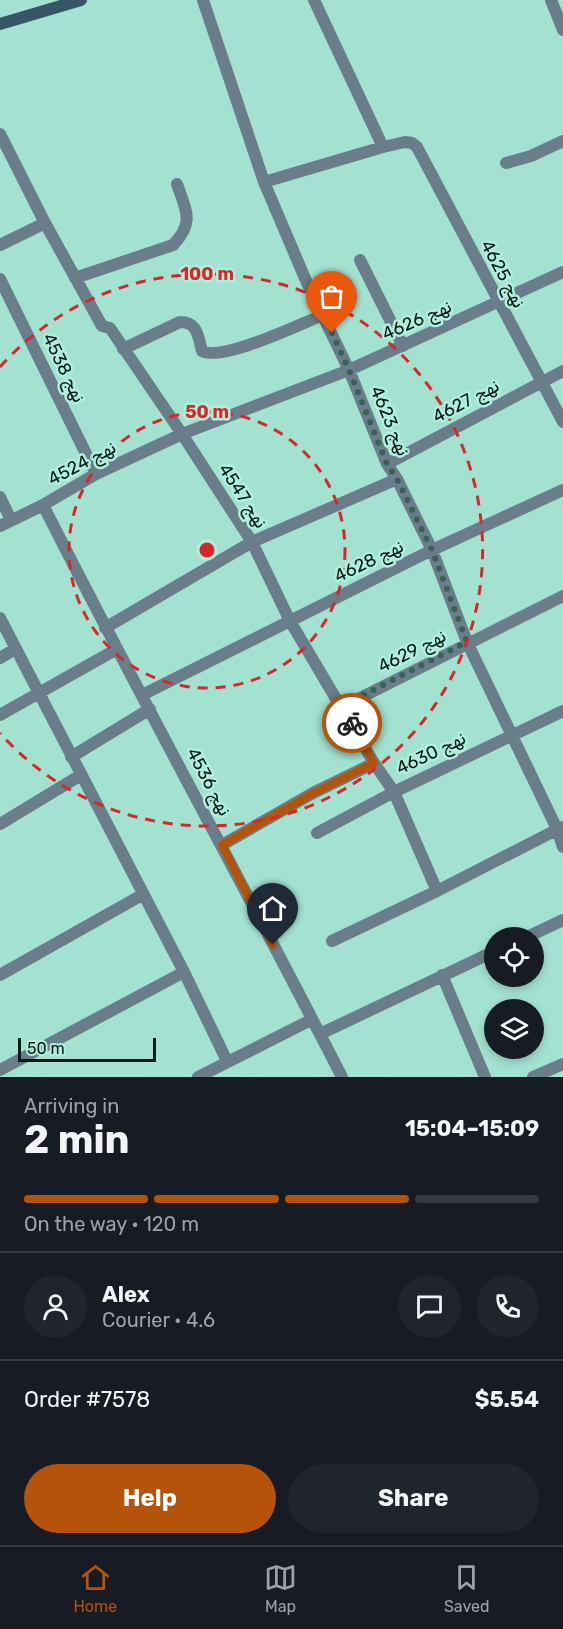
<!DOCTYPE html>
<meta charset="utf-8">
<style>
body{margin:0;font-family:Rubik,Cairo,sans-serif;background:#20242c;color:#f1f3f6;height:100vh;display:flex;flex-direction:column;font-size:22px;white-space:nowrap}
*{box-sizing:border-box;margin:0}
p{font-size:20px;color:#9ea1a6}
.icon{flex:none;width:33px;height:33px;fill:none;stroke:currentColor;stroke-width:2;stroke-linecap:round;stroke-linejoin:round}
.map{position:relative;height:1077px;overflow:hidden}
.sheet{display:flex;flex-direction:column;background:#171b24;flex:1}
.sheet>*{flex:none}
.buttons{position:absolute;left:484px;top:927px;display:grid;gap:12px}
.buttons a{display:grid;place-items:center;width:60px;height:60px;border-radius:50%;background:#171b24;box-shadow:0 3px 9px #0003;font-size:30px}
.scale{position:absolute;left:18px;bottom:15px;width:138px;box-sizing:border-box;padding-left:6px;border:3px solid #021b15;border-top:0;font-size:16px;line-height:21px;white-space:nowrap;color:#021b15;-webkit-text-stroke:4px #afefdd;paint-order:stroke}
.pin{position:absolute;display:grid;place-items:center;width:51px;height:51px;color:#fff;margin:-62px -26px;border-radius:50% 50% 50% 0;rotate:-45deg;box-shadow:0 0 6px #0007}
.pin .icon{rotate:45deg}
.courier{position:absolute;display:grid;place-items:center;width:60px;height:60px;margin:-30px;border:4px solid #b45309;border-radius:50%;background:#fff;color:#222;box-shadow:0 2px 8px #0007}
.head em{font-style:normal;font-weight:700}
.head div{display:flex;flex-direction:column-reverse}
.head{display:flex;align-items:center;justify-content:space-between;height:102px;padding:0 24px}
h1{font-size:39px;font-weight:700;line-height:45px}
.bar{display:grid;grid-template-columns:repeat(4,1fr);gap:9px 6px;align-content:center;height:72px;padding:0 24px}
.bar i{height:8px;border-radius:4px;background:#363941}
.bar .current{background:#b45309}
.bar p{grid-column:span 4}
.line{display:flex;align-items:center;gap:15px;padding:0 24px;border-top:2px solid #363941}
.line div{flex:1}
.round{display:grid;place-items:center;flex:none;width:63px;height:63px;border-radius:32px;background:#20242c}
.primary-button{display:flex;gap:12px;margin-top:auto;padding:12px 24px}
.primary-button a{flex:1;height:69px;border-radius:36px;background:#b45309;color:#fff;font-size:24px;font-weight:700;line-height:69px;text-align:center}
.primary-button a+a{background:#20242c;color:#f1f3f6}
.menu{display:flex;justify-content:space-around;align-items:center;height:84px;border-top:2px solid #363941;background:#171b24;font-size:16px;color:#9ea1a6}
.menu a{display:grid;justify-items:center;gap:3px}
.menu .current{color:#b45309}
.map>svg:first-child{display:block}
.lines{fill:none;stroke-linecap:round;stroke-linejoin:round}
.street{stroke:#697d8a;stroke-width:12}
.secondary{stroke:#365567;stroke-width:12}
.done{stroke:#3a6156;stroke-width:6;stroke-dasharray:0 10.8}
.route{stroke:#b45309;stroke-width:8}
.ring{fill:none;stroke:#d62828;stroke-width:3;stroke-dasharray:10 8}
.labels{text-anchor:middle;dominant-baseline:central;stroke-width:5;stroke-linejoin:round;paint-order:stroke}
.street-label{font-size:18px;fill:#021b15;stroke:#afefdd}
.centre{fill:#d62828;stroke:#afefdd;stroke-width:3}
.ring-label{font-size:18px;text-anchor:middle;font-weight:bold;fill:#d62828;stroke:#afefdd;stroke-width:5;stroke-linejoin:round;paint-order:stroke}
</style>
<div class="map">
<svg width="563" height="1077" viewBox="0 0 563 1077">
<rect width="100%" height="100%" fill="#a3e2d0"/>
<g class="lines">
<!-- street -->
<path class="street" d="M203 0 264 182 307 283 349 370 387 464 397 479 432 550 467 642 557 829 563 847
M314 0 383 147
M551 0 563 30
M0 134 45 223 102 326 110 328 182 434 252 542 290 621 374 763 394 792 437 891
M506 163 531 156 563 141
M264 182 383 147 405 142 412 143 417 147 563 422
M0 245 45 223
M360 260 403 346
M75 278 173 245C195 222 186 211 177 184
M0 279 96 474
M123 349 180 322C198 322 198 337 202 351 222 362 300 324 323 315
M387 464 563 371
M0 497 11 520
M43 505C140 697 244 885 342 1077
M0 526 43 505 96 474 182 434 349 370 563 272
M0 618 184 972 227 1061
M105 628 252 542 397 479
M0 658 15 649
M142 695 432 550 563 490
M342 707 563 596
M0 715 117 649
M71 757 150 709
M0 824 81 775
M317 833 394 792 563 711
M222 845 313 793 374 763
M525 938 563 920
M332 941 437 891 562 827
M0 975 142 895
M442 975 485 1077
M320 1034 495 951
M0 1070 184 972
M198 1077 311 1020
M533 1077 563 1064"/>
<!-- secondary -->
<path class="secondary" d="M0 24 81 0"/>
</g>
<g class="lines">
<!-- done -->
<path class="done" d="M332 333 349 370 387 464 397 479 432 550 467 642 342 706 352 723"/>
<!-- route -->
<path class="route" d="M273 945 222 845 314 793 374 763 352 723"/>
</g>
<!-- distance rings -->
<g class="ring">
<circle cx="207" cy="550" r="138"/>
<path d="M0 367A276 276 0 1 1 0 733"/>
</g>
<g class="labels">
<!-- street labels -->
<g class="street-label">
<text transform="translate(503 274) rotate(62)">نهج 4625</text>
<text transform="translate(417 320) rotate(-24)">نهج 4626</text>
<text transform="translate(64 368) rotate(64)">نهج 4538</text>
<text transform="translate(466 401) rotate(-28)">نهج 4627</text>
<text transform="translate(390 421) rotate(67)">نهج 4623</text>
<text transform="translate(82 463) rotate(-28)">نهج 4524</text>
<text transform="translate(243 496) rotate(57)">نهج 4547</text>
<text transform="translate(369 561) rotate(-26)">نهج 4628</text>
<text transform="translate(412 651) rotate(-27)">نهج 4629</text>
<text transform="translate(431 753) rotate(-26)">نهج 4630</text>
<text transform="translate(209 782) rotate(62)">نهج 4536</text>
</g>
</g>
<circle cx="207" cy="550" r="9" class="centre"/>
<g class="ring-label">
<text x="207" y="280">100 m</text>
<text x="207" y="418">50 m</text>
</g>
</svg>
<div class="buttons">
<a><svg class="icon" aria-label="locate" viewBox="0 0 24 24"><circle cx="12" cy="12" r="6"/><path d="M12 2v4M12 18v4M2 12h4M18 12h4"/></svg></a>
<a><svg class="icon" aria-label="layers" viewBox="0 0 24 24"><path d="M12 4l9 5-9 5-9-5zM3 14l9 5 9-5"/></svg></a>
</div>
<div class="scale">50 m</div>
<div class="pin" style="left:332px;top:333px;background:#ea580c"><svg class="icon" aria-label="bag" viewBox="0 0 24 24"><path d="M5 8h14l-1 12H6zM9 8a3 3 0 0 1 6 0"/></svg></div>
<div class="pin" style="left:273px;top:945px;background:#1f2937"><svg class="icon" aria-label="home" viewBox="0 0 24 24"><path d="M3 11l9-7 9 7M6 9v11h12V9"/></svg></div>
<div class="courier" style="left:352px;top:723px"><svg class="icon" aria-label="bike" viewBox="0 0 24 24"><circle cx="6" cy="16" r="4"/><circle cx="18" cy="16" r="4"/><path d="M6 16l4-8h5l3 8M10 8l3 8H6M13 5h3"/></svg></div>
</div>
<section class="sheet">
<div class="head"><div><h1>2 min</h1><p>Arriving in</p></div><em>15:04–15:09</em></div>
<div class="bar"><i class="current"></i><i class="current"></i><i class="current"></i><i></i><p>On the way · 120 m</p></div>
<div class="line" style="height:108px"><a class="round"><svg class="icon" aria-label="person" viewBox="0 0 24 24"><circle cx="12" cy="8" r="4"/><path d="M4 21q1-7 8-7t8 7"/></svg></a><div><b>Alex</b><p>Courier · 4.6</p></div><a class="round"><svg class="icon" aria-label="chat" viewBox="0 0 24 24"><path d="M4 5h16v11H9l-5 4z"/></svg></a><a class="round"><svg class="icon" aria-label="phone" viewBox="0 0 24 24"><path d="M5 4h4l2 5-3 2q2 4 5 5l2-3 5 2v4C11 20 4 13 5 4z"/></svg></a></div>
<div class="line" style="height:78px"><div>Order #7578</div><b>$5.54</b></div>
<div class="primary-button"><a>Help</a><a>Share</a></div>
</section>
<nav class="menu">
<a class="current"><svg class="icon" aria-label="home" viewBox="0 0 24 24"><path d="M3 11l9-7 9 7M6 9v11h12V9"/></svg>Home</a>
<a><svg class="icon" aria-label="map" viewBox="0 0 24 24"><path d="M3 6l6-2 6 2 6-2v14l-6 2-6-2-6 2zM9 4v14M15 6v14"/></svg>Map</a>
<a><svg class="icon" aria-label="saved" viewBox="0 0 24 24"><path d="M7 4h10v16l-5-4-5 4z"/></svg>Saved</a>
</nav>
